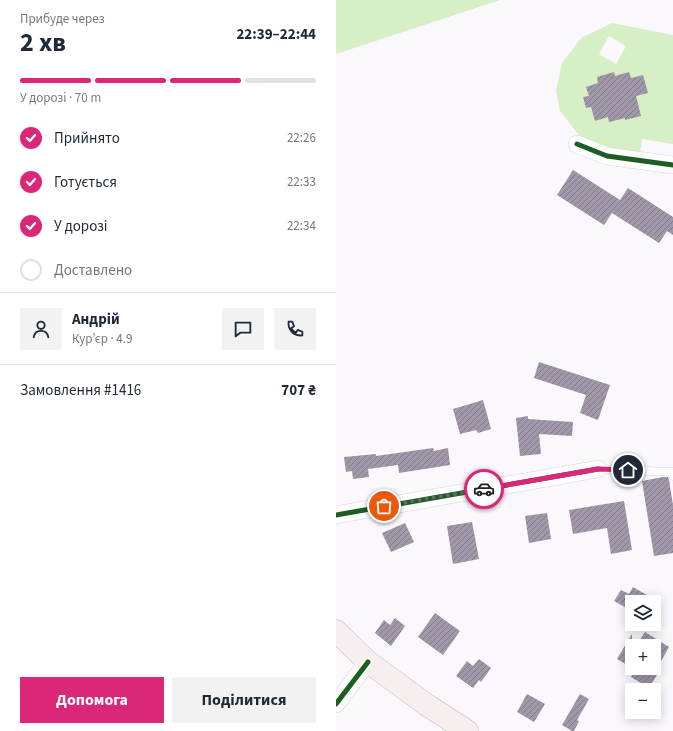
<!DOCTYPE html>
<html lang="uk">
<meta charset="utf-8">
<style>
body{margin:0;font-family:"Source Sans 3",sans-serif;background:#f2f2f3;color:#1f2937;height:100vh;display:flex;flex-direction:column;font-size:15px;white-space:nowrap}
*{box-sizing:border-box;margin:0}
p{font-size:13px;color:#747a83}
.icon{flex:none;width:22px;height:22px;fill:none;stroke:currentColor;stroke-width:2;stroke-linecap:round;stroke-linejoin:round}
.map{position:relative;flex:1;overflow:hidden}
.drawer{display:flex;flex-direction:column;background:#fff;width:336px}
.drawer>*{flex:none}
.tools{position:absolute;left:289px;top:595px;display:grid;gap:8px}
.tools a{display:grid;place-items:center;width:36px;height:36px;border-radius:0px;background:#fff;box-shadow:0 2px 10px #0003;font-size:20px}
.pin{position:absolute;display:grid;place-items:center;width:34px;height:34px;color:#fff;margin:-17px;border:2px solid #fff;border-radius:50%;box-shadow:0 1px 4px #0007}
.courier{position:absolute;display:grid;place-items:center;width:40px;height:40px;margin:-20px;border:3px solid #db2777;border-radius:50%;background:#fff;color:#222;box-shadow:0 1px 5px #0007}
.head em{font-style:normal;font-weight:700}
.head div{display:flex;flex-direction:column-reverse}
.head{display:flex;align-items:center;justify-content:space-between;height:68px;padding:0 20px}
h1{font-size:26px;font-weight:700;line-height:30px}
.bar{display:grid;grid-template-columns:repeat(4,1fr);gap:6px 4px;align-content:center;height:48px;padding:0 20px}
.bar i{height:5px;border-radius:3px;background:#e0e1e3}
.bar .current{background:#db2777}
.bar p{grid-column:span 4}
.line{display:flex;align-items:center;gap:10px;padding:0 20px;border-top:1px solid #e0e1e3}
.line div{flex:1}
.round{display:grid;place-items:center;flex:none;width:42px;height:42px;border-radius:0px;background:#f2f2f3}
ol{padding:0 20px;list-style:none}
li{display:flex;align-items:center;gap:12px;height:44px}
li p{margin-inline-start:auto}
li .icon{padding:4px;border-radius:50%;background:#db2777;color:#fff;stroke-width:4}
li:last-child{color:#747a83}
li i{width:22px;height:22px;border:2px solid #e0e1e3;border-radius:50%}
.cta{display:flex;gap:8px;margin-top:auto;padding:8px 20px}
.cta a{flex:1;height:46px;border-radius:0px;background:#db2777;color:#fff;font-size:16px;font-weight:700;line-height:46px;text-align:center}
.cta a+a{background:#f2f2f3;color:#1f2937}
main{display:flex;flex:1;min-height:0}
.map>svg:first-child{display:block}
.grass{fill:#d6efc5;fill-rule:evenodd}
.building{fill:url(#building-hatch)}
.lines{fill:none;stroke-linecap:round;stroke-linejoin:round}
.service-casing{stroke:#d5d4d8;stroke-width:9}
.minor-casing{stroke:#d5d4d8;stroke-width:18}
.primary-casing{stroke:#c2b3b8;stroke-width:23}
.service{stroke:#fefeff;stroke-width:8}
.minor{stroke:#fefeff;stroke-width:17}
.primary{stroke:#f6eeef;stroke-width:22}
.cycleway-casing{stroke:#fff;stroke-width:8}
.cycleway{stroke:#1b5e20;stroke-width:5}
.done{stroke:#69676b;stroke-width:4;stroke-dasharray:0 7.2}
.route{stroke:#db2777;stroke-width:5}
</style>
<main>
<section class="drawer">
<div class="head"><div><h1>2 хв</h1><p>Прибуде через</p></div><em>22:39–22:44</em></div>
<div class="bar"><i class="current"></i><i class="current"></i><i class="current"></i><i></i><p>У дорозі · 70 m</p></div>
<ol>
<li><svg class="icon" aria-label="check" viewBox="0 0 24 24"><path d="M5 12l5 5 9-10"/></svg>Прийнято<p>22:26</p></li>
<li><svg class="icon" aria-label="check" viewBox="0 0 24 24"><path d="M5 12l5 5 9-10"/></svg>Готується<p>22:33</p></li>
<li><svg class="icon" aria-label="check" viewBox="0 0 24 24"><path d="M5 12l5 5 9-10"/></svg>У дорозі<p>22:34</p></li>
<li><i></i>Доставлено</li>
</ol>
<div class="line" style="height:72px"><a class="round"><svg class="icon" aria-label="person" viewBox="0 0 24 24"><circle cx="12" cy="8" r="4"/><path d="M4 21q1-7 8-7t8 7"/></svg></a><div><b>Андрій</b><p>Кур’єр · 4.9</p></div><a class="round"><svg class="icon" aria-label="chat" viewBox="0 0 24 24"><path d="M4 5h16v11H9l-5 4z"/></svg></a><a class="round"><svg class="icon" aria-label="phone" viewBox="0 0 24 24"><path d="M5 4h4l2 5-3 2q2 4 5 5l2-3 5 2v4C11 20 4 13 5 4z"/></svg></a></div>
<div class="line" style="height:52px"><div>Замовлення #1416</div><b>707 ₴</b></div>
<div class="cta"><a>Допомога</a><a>Поділитися</a></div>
</section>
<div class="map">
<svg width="337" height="731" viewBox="0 0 337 731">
<defs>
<pattern id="building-hatch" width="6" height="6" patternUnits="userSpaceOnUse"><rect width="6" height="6" fill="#a098a9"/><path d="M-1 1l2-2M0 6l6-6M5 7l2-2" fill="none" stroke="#827b89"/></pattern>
</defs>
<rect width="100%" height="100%" fill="#faf8fd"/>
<!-- grass -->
<path class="grass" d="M0 0H164L0 54Z
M276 23 337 35V144L306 139 304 153 273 148 245 138 224 111 220 91 226 63 245 38ZM273 36 290 46 280 64 263 54Z"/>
<!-- building -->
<path class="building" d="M278 72 279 76 293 72 295 78 307 75 312 93 300 96 305 116 289 120V118L273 122 272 117 259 121 255 107 250 108 247 97 253 96 250 87 262 83 261 77Z
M237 170 284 200 292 188 337 217V235L331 231 323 243 276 213 268 225 221 195Z
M203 362 274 385 262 420 244 413 250 395 198 378Z
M147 400 155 429 142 433 140 430 124 434 117 409Z
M192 416V419L237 422 236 436 203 434 205 454 184 456 180 418Z
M97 448 98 451 112 448 114 465 63 473 62 465 32 469 33 477 17 479 16 471 10 472 8 457 40 454V456Z
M327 477H332L333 480 337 505V553L318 556 306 481Z
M288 501 296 550 275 554 271 528 237 534 233 510Z
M211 513 215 539 193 543 189 516Z
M136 522 143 559 117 564 111 526Z
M69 523 78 542 55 552 46 533Z
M297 587 323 602H296V611L278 601 285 590 293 594Z
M99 613 124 631 107 655 82 637Z
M59 618 69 626 55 646 39 633 48 620 54 625Z
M309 632 333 647 321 668H325L313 688 295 677 300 668H318V646H300Z
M296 634V668L281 659Z
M143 659 155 668 145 682 143 680 137 688 120 676 131 661 137 666Z
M191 694 209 704 198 722 181 712Z
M244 694 253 699 241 720 243 721 238 731H236L226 725Z"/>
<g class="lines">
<defs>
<path id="service" d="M262 469 336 472 337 476"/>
<path id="minor" d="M241 144 271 156 337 165
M0 515 262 469
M0 704 32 662"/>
<path id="primary" d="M0 631 32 662 91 705 131 731"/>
</defs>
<!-- service casing -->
<use href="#service" class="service-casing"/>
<!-- minor casing -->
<use href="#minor" class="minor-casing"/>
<!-- primary casing -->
<use href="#primary" class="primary-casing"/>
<!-- service -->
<use href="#service" class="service"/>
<!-- minor -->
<use href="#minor" class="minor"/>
<!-- primary -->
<use href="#primary" class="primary"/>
<defs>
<path id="cycleway" d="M241 144 271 156 337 165
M0 515 262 469
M0 704 32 662"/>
</defs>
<!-- cycleway casing -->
<use href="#cycleway" class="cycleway-casing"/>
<!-- cycleway -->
<use href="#cycleway" class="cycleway"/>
</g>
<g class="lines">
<!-- done -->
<path class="done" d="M48 506 148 489"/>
<!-- route -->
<path class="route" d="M148 489 262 469 292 470"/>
</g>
</svg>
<div class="tools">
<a><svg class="icon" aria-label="layers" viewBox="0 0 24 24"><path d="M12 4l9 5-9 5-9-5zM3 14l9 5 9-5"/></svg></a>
<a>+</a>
<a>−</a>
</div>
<div class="pin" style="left:48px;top:506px;background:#ea580c"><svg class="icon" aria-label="bag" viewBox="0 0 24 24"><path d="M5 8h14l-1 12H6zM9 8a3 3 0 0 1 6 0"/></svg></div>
<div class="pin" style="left:292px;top:470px;background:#1f2937"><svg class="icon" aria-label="home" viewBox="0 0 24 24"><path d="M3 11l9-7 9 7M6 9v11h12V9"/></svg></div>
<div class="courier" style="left:148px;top:489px"><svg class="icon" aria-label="car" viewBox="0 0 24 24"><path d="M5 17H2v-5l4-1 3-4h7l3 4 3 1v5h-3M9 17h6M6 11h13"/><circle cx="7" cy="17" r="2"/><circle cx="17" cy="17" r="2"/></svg></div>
</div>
</main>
